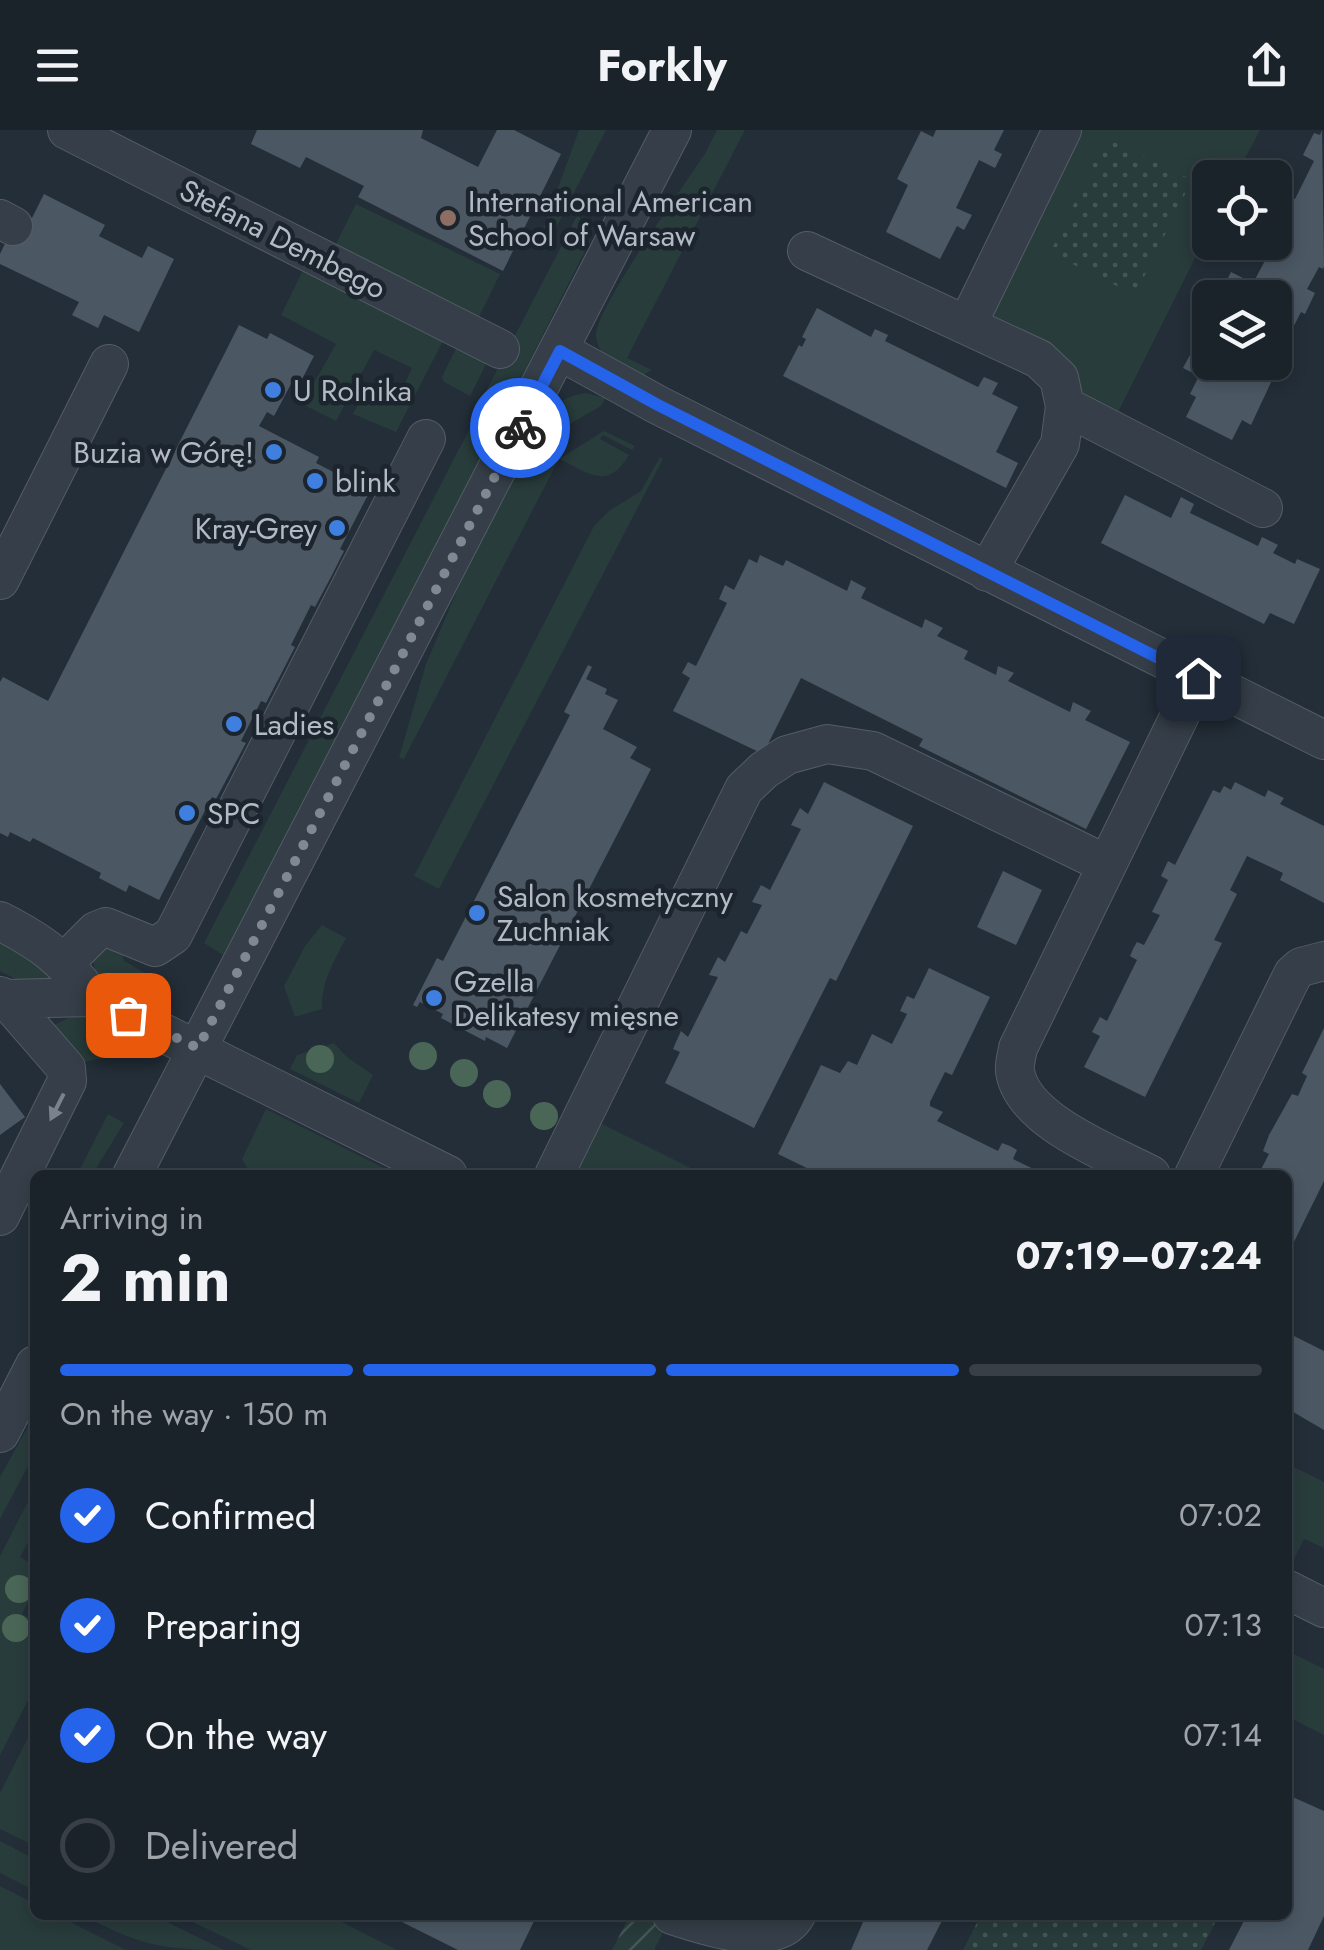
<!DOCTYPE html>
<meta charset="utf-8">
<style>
body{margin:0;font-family:Jost,sans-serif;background:#232a32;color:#f1f3f6;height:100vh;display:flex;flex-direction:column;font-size:38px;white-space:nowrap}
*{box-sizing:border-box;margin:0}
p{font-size:32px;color:#9fa4a8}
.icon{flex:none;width:55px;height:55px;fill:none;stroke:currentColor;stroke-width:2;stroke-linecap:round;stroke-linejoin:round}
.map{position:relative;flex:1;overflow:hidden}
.side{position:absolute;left:30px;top:1040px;width:1262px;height:750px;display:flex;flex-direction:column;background:#1a222a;border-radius:15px;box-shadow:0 5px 15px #0003,0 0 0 2px #383f47}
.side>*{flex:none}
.fabs{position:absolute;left:1192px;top:30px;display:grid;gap:20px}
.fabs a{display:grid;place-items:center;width:100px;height:100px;border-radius:15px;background:#1a222a;box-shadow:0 5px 15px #0003,0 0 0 2px #383f47;font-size:50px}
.pin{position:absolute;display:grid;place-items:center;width:85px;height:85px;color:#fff;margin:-42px;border-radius:20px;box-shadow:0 5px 15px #0006}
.courier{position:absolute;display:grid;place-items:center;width:100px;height:100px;margin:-50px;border:8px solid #2563eb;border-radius:50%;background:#fff;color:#222;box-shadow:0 2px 12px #0007}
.overview em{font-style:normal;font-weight:700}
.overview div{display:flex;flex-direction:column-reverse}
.overview{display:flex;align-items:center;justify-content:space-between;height:170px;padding:0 30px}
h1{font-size:65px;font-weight:700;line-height:75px}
.bar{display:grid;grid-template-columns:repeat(4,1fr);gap:15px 10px;align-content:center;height:120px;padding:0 30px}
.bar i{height:12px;border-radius:8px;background:#383f47}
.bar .selected{background:#2563eb}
.bar p{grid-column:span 4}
ol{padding:0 30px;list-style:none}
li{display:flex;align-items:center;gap:30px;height:110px}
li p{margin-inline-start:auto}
li .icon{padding:10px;border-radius:50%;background:#2563eb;color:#fff;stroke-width:4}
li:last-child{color:#9fa4a8}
li i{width:55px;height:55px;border:5px solid #383f47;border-radius:50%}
header{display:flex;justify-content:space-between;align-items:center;height:130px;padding:0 30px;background:#1a222a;font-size:45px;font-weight:700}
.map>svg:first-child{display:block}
.grass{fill:#283c3b}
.park{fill:url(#park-dots)}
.garden{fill:url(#garden-furrows)}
.building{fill:#4b5864}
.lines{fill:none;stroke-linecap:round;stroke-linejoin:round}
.minor-casing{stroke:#545d66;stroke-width:40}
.minor{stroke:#363f49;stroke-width:38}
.tree{fill:#4a6657}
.oneway{fill:#7a838d}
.done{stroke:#7f8994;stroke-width:10;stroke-dasharray:0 18}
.route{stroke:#2563eb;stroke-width:12}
.education-dot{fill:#8d6e63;stroke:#1c242d;stroke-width:4}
.shop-dot{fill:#3f7fe0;stroke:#1c242d;stroke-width:4}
.labels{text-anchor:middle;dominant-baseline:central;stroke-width:9;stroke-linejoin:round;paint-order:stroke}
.poi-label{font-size:30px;fill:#b1bac5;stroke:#1c242d;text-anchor:start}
.street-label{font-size:30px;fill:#b1bac5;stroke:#1c242d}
</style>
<header><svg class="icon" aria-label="menu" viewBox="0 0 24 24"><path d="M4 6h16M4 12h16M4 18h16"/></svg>Forkly<svg class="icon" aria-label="share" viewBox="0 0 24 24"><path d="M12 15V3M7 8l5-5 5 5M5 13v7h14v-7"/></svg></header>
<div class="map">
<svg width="1324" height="1820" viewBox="0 0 1324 1820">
<defs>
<pattern id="park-dots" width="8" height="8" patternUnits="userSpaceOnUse" patternTransform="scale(2.5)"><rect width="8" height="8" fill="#283c3b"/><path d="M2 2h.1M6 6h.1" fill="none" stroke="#455656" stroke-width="1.8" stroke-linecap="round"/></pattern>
<pattern id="garden-furrows" width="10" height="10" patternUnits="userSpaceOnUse" patternTransform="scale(2.5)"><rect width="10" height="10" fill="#283c3b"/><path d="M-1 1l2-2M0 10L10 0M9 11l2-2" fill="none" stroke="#455656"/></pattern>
</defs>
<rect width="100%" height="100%" fill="#232e38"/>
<!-- grass -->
<path class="grass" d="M579 0H606L552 106 542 102Z
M717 0H745L627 228 652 240 640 247C621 238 599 230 596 207 592 183 688 50 706 22Z
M1072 0H1260L1235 47 1210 48V98L1117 284 1107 289 992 187 991 169Z
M356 74 500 144 477 191 334 118Z
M578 84 590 111 504 282 496 279 485 263Z
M306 134 444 209 396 302 353 284 365 262 394 276 412 238 374 220 336 291 302 274 336 214 281 185Z
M460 210 490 226 470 266 444 252 442 247Z
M586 263 605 268 601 276 554 303 544 302 541 298C552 277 562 266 586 263Z
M472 294 493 304 223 825 204 813Z
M604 301 635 316 632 320 603 305 600 309 629 325C607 362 588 342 559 329L404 629 399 628 426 534 461 451 529 320 554 332Z
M660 327 663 329 439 759 414 746 594 396 609 381 641 361Z
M322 795 346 808C334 831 321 853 322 879L295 887 284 856 305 816Z
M0 809 64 842 36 859 0 841Z
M120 815 124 831 161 852 147 876 96 849 93 830 104 817Z
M81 882 130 905 122 924 79 933 52 896Z
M334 913 347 927 373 945 359 973 290 939 297 925Z
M266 979 398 1045H375L365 1040 362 1045 292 1042 251 1045 242 1029Z
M108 984 124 993 92 1045H77Z
M594 990 705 1045H568Z
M35 1284V1323L0 1389V1347Z
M1288 1334 1324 1352V1418L1304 1409 1291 1435 1288 1434Z
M35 1358V1400L20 1427 35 1436V1458L22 1484 35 1491V1557L0 1625V1426Z
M1288 1521 1324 1539V1605L1288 1587Z
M35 1594V1716L0 1699V1663Z
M0 1711 35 1729V1761L0 1743Z
M0 1756 35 1774V1785H56L126 1820H0Z
M82 1785 157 1787 224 1820C160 1820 138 1814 82 1785Z
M178 1785H328L397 1820H251Z"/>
<!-- park -->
<path class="park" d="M1106 8 1192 50 1135 165 1050 123Z
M981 1785H1219L1201 1820H963Z"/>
<!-- garden -->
<path class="garden" d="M630 1785 668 1793 654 1820H612Z"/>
<!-- building -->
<path class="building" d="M257 0H423L421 8 478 37 497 0H514L561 24 503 141 358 67 364 56 306 27 300 38 251 14Z
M936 0H1004L994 20 1002 24 995 38 979 30 956 78 972 85 964 100 957 96 940 129 886 102 908 55 897 49 921 1 933 7Z
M1322 0 1324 136 1323 139 1319 137 1307 159 1315 163 1305 184 1301 182 1280 223 1275 221V168H1239L1223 158 1231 142 1253 153 1275 112V87L1278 88 1281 82 1275 79V59L1295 69 1314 31 1303 25 1314 3 1320 5Z
M44 64 105 95 99 106 142 128 148 116 174 129 139 202 104 185 98 198 72 185 79 172 0 134V124L20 82 32 88Z
M817 178 871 207 875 199 888 205 885 211 978 257 984 247 998 253 992 264 1018 277 996 322 1018 333 1006 358 783 246 799 215 802 217 806 209 802 207Z
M239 195 267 209 270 203 314 226 298 257 291 254 274 286 267 282 259 296 319 327 316 333 370 361 340 419 344 421 332 445 315 477 311 475 291 515 295 517 266 573 261 571 241 611 246 613 216 669 212 667 159 770 129 755 126 762 99 748 101 743 33 708 30 712 10 702 8 707 0 703V552L3 547 48 571Z
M1190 225 1211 236 1213 232H1271L1266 242 1274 246 1251 295 1242 290 1232 310 1186 287 1196 267 1190 264 1199 246 1183 238Z
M1125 365 1171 388 1181 367 1194 374 1190 383 1258 416 1262 407 1278 415 1273 423 1295 434 1297 429 1320 439 1294 494 1270 483 1264 494 1101 413Z
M760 425 783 436 786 430 847 461 851 450 866 458 861 468 922 498 925 489 943 498 937 506 968 521 964 529 996 545 998 536 1014 543 1008 551 1070 582 1073 572 1091 581 1085 590 1130 612 1086 699 919 616 923 609 801 548 763 624 673 581 690 548 682 543 688 532 696 536 727 473 719 469 725 455 734 460 749 429 757 433Z
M588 535 592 537 586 549 607 559 605 564 618 570 603 599 637 617 630 628 651 639 507 918 486 907 485 911 441 888 443 884 420 872 417 877 413 875 437 828 443 831 570 585 564 582Z
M824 652 913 696 836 851 830 848 754 998 665 953 680 922 673 919 676 912 681 901 688 907 718 847 709 845 718 827 725 832 741 801 747 804 762 775 752 772 761 755 770 760 801 699 791 695 800 678 808 684Z
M1235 652 1265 667 1268 660 1284 668 1280 674 1324 696V773L1280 750 1283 743 1247 726 1230 760 1237 764 1214 810 1222 813 1145 967 1084 937 1100 906 1092 902 1100 887 1107 891 1137 830 1130 826 1133 819 1137 812 1144 815 1160 785 1152 782 1168 750 1161 746 1168 731 1175 735 1213 660 1220 663 1224 656 1231 660Z
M1003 741 1042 760 1016 815 977 797Z
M929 838 990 867 952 945 945 942 930 972V976L943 982 937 991 998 1021 1002 1013 1010 1016 1017 1020 1013 1029 1046 1045H821L778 1024 821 935 840 943 848 931 857 935 872 904 892 914 907 884 900 881 907 866 914 869Z
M1324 898V1051L1288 1124V1045H1258L1269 1024 1263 1021 1269 1005 1292 964 1298 966 1307 946 1302 943Z
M0 954 25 987 0 1005Z
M1288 1203 1324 1221V1300L1288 1279Z
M1288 1665 1324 1681V1786L1308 1820H1229L1247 1785H1288Z
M388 1785H537L520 1820H458Z
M866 1785H945L927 1820H851Z"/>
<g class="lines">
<defs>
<path id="minor" d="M67 0 500 219
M0 89 13 96
M807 121 1039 229 1059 248 1065 276 1060 314 987 442
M967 195 1062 0
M560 221 658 275 1324 610
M1065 276 1263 378
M0 450 109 234
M0 791C43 813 63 828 91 867L448 1045
M65 832 96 801 106 797 155 817 173 805 426 309
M0 866 6 869 91 867
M132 1045 672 0
M554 1045 744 659 764 640 787 625 827 614 873 621 1106 734
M1151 1045C1111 1024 1022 991 1015 941 1014 934 1017 925 1018 918L1198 548
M1194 1045 1293 844 1301 837 1324 831
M0 1086 67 951 66 938 6 869
M0 1303 35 1235
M1288 1460 1324 1478
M672 1785C705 1796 775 1820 796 1785"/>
</defs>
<!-- minor casing -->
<use href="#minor" class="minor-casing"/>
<!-- minor -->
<use href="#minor" class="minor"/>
</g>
<!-- trees -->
<g class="tree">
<circle cx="423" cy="926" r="14"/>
<circle cx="320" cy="929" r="14"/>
<circle cx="464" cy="943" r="14"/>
<circle cx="497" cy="964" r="14"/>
<circle cx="544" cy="986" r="14"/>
<circle cx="19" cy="1459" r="14"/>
<circle cx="16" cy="1498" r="14"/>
</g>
<!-- one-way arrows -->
<defs><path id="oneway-solid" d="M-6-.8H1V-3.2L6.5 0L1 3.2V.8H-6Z" transform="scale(2.5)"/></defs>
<use class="oneway" href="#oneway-solid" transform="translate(57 977) rotate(117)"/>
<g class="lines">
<!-- done -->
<path class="done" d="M128 885 198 918 520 298"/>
<!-- route -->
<path class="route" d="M520 298 560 221 658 275 1198 548"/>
</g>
<!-- markers -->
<circle class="education-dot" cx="448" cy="88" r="10"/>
<g class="shop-dot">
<circle cx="273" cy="260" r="10"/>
<circle cx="274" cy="322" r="10"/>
<circle cx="315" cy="351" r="10"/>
<circle cx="337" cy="398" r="10"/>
<circle cx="234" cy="594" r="10"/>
<circle cx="187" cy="683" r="10"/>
<circle cx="477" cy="783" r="10"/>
<circle cx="434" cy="868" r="10"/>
</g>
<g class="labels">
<!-- poi labels -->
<g class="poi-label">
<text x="468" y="71">International American<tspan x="468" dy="34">School of Warsaw</tspan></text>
<text x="293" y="260">U Rolnika</text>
<text x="254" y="322" text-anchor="end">Buzia w Górę!</text>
<text x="335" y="351">blink</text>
<text x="317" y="398" text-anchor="end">Kray-Grey</text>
<text x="254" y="594">Ladies</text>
<text x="207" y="683">SPC</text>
<text x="497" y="766">Salon kosmetyczny<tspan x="497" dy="34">Zuchniak</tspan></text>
<text x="454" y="851">Gzella<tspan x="454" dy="34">Delikatesy mięsne</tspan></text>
</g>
<!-- street labels -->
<g class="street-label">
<text transform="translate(283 109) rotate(27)">Stefana Dembego</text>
</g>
</g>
</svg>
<div class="fabs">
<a><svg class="icon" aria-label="locate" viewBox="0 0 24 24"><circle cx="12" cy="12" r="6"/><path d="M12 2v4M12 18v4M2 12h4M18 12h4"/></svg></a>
<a><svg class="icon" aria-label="layers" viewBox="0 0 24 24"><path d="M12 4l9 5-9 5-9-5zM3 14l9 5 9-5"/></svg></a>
</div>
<div class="pin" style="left:128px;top:885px;background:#ea580c"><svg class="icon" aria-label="bag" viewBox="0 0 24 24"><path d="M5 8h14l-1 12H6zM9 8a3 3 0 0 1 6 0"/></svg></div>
<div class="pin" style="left:1198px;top:548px;background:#1f2937"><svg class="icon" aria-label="home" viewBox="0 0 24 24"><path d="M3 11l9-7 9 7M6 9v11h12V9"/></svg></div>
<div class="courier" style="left:520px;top:298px"><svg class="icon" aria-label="bike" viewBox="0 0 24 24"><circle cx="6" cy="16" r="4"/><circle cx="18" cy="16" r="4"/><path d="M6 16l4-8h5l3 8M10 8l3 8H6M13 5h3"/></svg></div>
<section class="side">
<div class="overview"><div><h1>2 min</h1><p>Arriving in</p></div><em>07:19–07:24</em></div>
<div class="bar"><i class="selected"></i><i class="selected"></i><i class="selected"></i><i></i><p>On the way · 150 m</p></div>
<ol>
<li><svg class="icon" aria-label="check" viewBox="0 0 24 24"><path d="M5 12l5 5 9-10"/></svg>Confirmed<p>07:02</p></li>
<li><svg class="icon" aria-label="check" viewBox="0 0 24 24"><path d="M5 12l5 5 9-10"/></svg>Preparing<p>07:13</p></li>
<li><svg class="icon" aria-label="check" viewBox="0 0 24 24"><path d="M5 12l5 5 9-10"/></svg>On the way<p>07:14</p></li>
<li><i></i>Delivered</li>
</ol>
</section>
</div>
